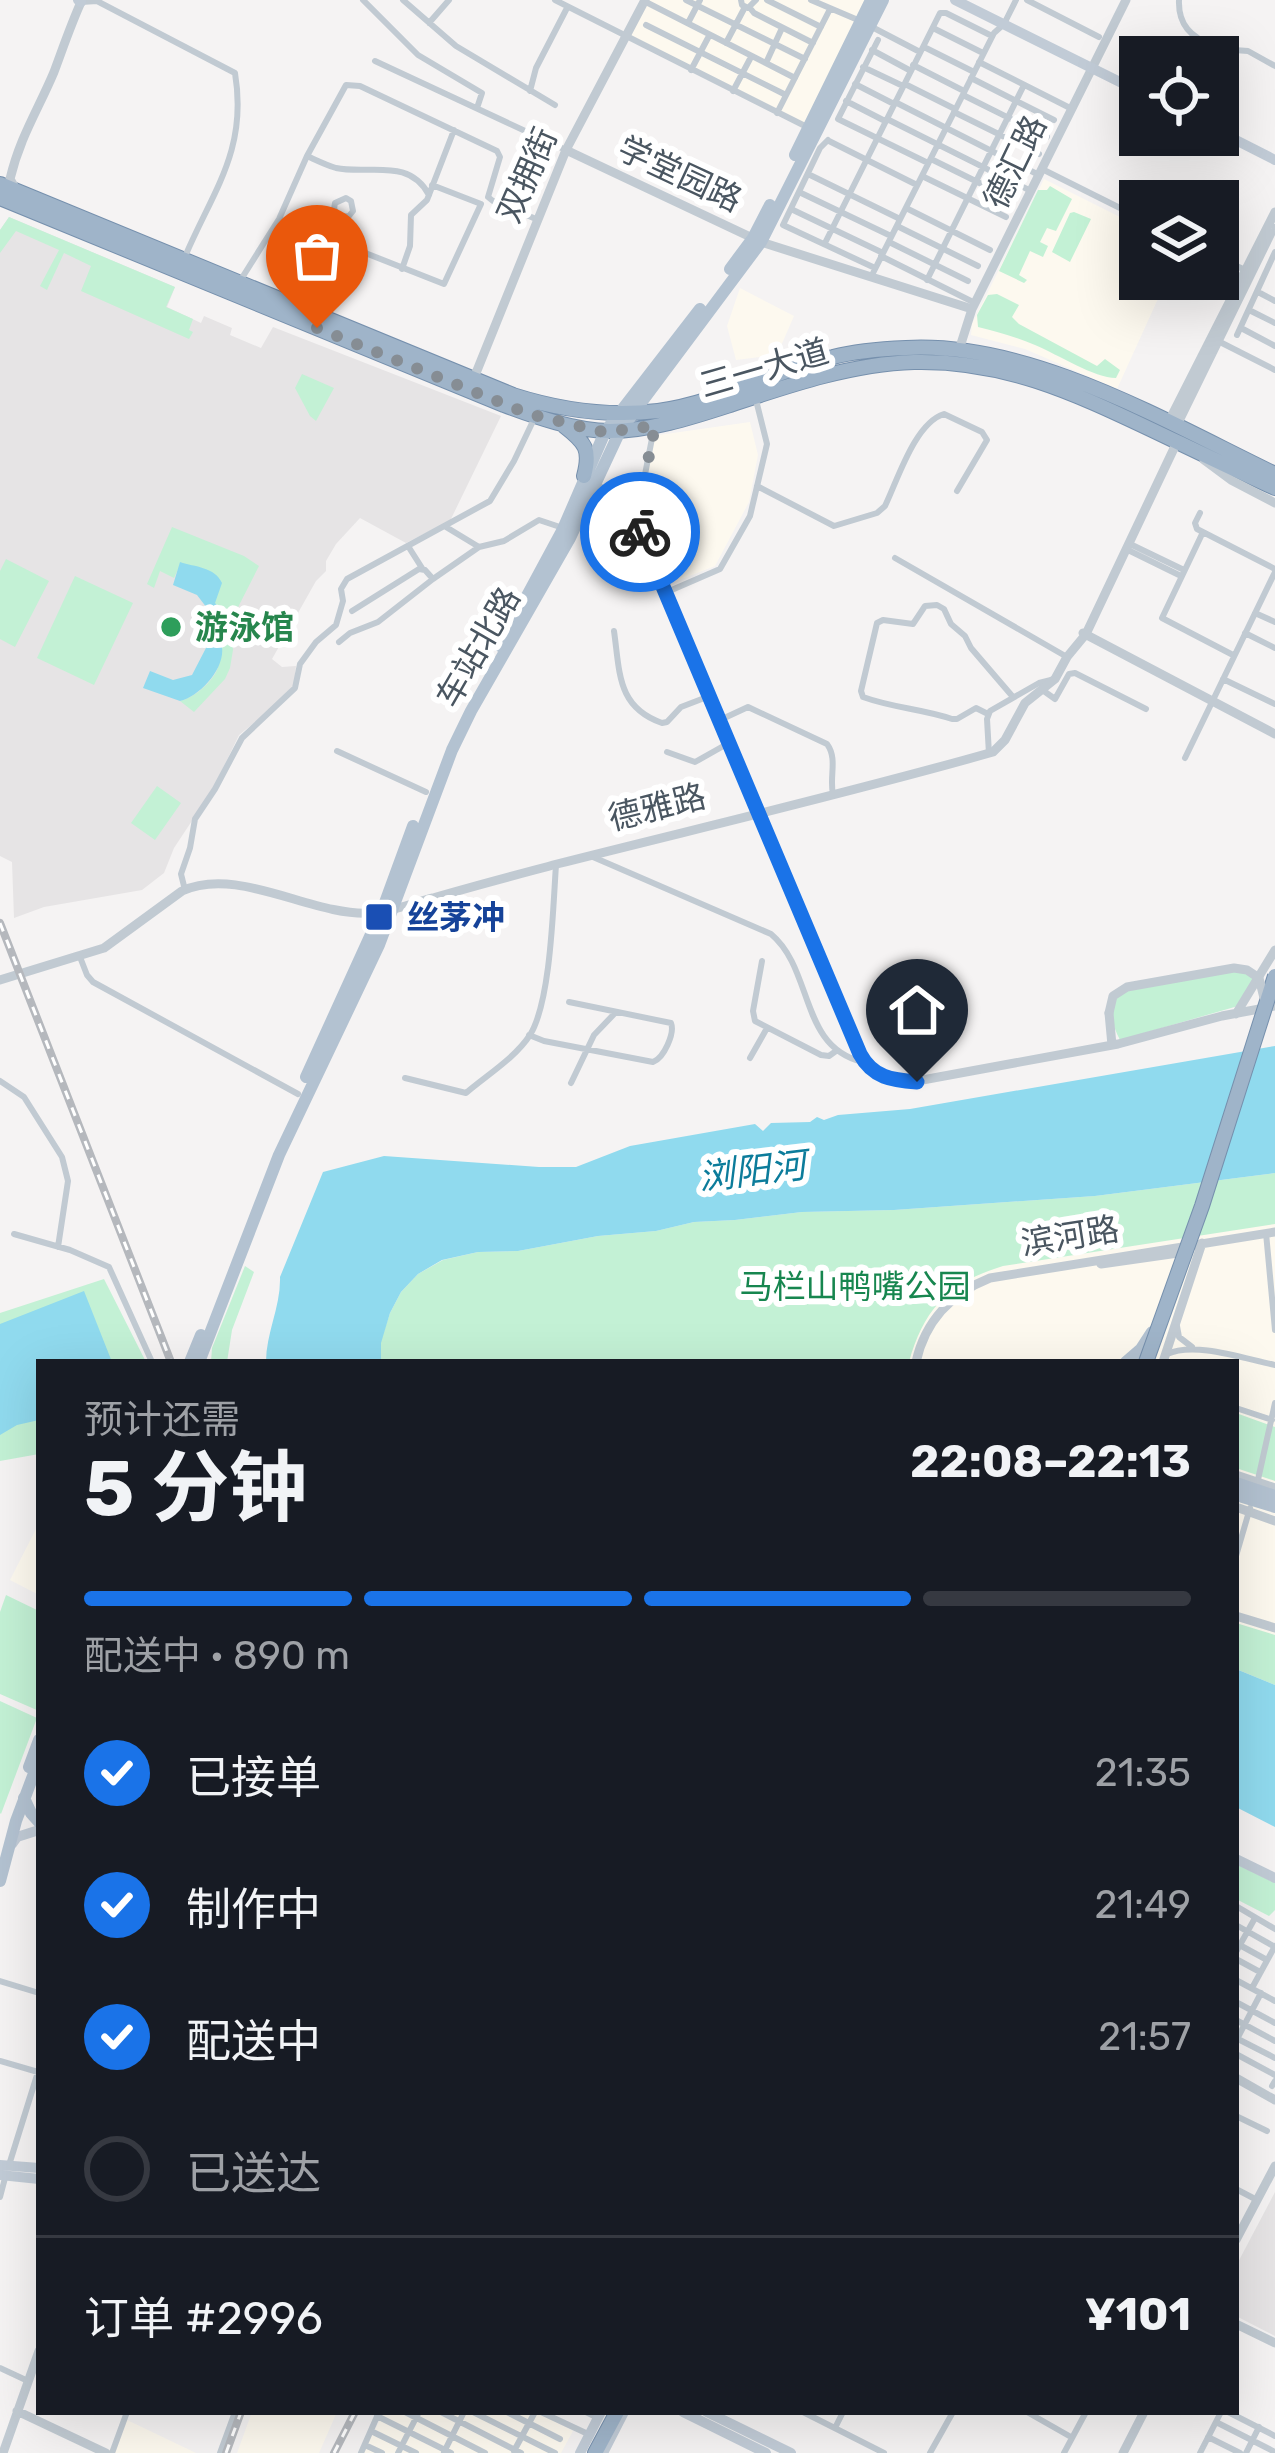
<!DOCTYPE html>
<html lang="zh">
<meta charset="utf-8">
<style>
body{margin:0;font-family:Rubik,"Noto Sans SC",sans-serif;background:#20242c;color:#f1f3f6;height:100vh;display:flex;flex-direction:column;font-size:45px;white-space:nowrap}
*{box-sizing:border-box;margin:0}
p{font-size:39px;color:#9ea1a6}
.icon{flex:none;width:66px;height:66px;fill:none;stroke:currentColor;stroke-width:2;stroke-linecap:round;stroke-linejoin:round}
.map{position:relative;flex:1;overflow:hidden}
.side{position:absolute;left:36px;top:1359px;width:1203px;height:1056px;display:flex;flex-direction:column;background:#171b24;border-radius:0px;box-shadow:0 12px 48px #0002}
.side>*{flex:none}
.buttons{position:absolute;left:1119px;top:36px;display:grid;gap:24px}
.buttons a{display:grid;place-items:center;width:120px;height:120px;border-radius:0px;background:#171b24;box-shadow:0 12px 48px #0002;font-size:60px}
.pin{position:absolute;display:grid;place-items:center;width:102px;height:102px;color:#fff;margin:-123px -51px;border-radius:50% 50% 50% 0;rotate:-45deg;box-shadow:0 0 12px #0007}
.pin .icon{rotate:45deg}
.courier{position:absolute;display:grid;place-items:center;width:120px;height:120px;margin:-60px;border:9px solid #1a73e8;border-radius:50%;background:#fff;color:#222;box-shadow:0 3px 15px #0007}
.head em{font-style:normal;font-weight:700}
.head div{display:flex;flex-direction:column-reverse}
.head{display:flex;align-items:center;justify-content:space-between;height:204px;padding:0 48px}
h1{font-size:78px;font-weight:700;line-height:90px}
.bar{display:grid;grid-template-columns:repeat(4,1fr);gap:18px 12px;align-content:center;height:144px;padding:0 48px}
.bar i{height:15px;border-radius:9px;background:#363941}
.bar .active{background:#1a73e8}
.bar p{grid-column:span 4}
.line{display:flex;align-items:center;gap:30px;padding:0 48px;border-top:3px solid #363941}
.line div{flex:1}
ol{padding:0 48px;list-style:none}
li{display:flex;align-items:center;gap:36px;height:132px}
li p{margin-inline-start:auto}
li .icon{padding:12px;border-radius:50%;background:#1a73e8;color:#fff;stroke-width:4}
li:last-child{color:#9ea1a6}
li i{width:66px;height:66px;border:6px solid #363941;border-radius:50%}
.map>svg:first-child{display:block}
.commercial{fill:#fdf9ef}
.education{fill:#e6e4e5}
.green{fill:#c3f1d5}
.water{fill:#90daee}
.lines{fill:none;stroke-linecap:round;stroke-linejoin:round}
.trunk-casing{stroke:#7690ad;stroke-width:16}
.minor{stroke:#c1cad2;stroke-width:6}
.tertiary{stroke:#c1cad2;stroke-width:9}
.secondary{stroke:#c1cbd6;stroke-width:10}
.primary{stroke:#b3c2d1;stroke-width:12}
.trunk{stroke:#9fb4c9;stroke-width:14}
.rail-casing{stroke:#b5b8bd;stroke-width:8}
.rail{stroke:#fff;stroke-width:3;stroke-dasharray:9;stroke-linecap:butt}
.trunk-bridge-casing{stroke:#7690ad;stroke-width:16;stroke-linecap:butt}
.tertiary-bridge{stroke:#c1cad2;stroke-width:9}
.primary-bridge{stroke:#b3c2d1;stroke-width:12}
.trunk-bridge{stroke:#9fb4c9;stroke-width:14}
.done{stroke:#868d94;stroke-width:12;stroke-dasharray:0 21.6}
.route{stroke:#1a73e8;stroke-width:15}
.leisure-dot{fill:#2e9e5b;stroke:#fff;stroke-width:4.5}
.transit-dot{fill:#1a4fb4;stroke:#fff;stroke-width:4.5}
.labels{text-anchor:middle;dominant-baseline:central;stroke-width:12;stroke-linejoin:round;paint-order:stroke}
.street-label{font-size:33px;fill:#4a5661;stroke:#fff}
.leisure-label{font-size:33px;font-weight:bold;fill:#27864d;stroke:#fff;text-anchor:start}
.transit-label{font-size:33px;font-weight:bold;fill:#164399;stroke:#fff;text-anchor:start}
.park-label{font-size:33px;fill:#17864f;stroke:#fff}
.water-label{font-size:36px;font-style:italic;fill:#0c7c9b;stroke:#fff}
</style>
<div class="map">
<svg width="1275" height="2453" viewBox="0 0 1275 2453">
<rect width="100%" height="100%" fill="#f5f3f3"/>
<!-- commercial -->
<path class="commercial" d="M645 0H872L808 128 626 38Z
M1044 179 1140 227V279H1167L1117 389 1025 349 971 335 972 324Z
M740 288 794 316 777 355 736 360 727 326Z
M750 422 758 455 749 502 715 566 672 583 642 515 652 436Z
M1275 1173V1685L1236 1669V1362H381Z
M39 1523V1595L10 1580Z
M252 2412H337L319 2453H237Z
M384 2412H536L573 2431 561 2453H363Z
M125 2419 196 2453H112Z"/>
<!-- education -->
<path class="education" d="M9 217 175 287 167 307 201 323 204 316 232 328 230 335 261 348 273 327 501 416 450 521 406 543 360 518 336 544 326 561V571L316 581 272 659 282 667 296 666 294 685 266 713 239 735 213 789 174 848 164 873 142 890 44 907 14 918 12 862 0 856V230Z
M1275 2192V2336L1236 2316V2266Z"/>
<!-- green -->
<path class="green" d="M1050 186 1072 199 1056 231 1047 228 1040 242 1048 246 1043 257 1030 251 1019 275 1027 280 1024 283 999 271 1038 190H1047Z
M1074 212 1091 219 1070 262 1052 252 1070 213Z
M9 217 175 287 166 307 193 319 189 330 193 332 189 339 81 291 91 266 64 253 47 290 40 286 59 250 16 231 0 253V230Z
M997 294 1019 305 1012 317 1019 324 1097 366 1105 359 1120 370 1116 378C1094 378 1059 355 1035 345 1017 337 997 332 978 327L977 315 988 295Z
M302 374 334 388 316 421 310 416 295 388Z
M172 527 244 556 259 566 231 621 233 650 230 668 225 679 194 712 180 701C193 698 209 685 216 672 230 646 209 573 181 563L174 578 160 571 154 588 147 584Z
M6 559 49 581 15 647 0 639V571Z
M75 576 133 603 94 685 37 658Z
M157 786 181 803 155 840 131 823Z
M1233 970 1248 972 1255 978 1238 1006 1120 1040C1112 1024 1105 1005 1122 992Z
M1275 1173V1224L1003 1266C950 1282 924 1308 909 1362H381L380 1343 390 1313 401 1292 418 1274 443 1260 478 1252 518 1251 598 1236 656 1231 694 1222 735 1220 802 1212 894 1210 1095 1196Z
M245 1266 254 1272 232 1330 227 1362H211L212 1348Z
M104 1279 146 1362H39V1454L0 1461V1313Z
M1236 1413 1275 1427V1481L1236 1468Z
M6 1595 39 1611V1711L0 1694V1612Z
M1236 1623 1275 1635V1685L1236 1669Z
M0 1701 37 1718 1 1814 0 1813Z
M1236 1864 1275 1883V1910L1269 1916 1236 1899Z"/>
<!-- water -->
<path class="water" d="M180 562C195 567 215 567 222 583L215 603 219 608 214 616C216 626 221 636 222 647 225 669 200 696 180 701L143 688 150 671 173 680 192 675 207 646 210 612 197 595 173 585Z
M1275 1046V1173L1095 1196 894 1210 802 1212 735 1220 694 1222 656 1231 598 1236 518 1251 478 1252 442 1260 418 1274 401 1292 390 1313 381 1343V1362H266C266 1333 281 1306 280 1277L323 1172 384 1156 539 1167H576L630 1146 755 1124 763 1131 771 1123 810 1122 817 1117 824 1120 838 1115 910 1109Z
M84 1291 112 1362H39V1420L17 1425 0 1435V1324Z
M1236 1669 1275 1685V1827L1236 1807Z"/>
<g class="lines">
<defs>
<path id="trunk" d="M0 184 513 395C560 410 608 417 658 411 718 403 774 371 833 357 856 351 882 349 906 348 1030 341 1165 421 1275 474
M0 198 504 405C536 417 576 431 610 431 649 431 690 418 727 406 787 386 850 364 914 362 1003 360 1072 392 1150 429 1192 449 1233 469 1275 488
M564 426C586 443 591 450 584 476
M595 2453 617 2412"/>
</defs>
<!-- trunk casing -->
<use href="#trunk" class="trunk-casing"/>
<!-- minor -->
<path class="minor" d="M363 0 418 55 482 93 477 108
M403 0 456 46 555 105
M555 0 805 126
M686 0 805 59
M741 0 742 5 748 8 756 0
M767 0 821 27
M811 0 858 20
M1027 0 1099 37
M1179 0C1178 25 1191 37 1213 46
M644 1 795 78
M81 2 97 1 235 73C248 151 212 192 184 259
M750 8 754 13 813 43
M429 23 449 0
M688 23 700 0
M646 25 786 95
M870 26 920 52
M933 28 983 53
M878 40 838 119 928 163
M1218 42 1221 48 1216 51 1213 46Z
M726 43 745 7
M924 47 974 72
M1220 49 1248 51 1275 66
M872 50 911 71
M375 61 566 150
M979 62 1072 109
M766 63 782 28
M913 65 964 91
M863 67 903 86
M691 70 709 36
M971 78 1054 120
M855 84 894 104
M905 84 955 109
M530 91 536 68 567 8
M733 91 751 57
M963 95 1047 137
M846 101 885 121
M895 102 1039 175
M954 112 1039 154
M777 113 830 9
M887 119 1031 191
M828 140 820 148 783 225 875 268
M829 141 917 185
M307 156C316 160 326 165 336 168 369 175 409 157 429 195
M931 159 1014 200
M1042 169 1140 218
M808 174 900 219
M922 176 1006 217
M799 192 891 236
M906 208 990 250
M791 209 883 253
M279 219 444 284 481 204 432 185
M897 226 978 266
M1274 227 1275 228
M889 242 968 281
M825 243 940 13H946L992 36
M881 256 975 303
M1218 257 1245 270
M402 269 410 246 411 215 427 200 454 130
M871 277 994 33 1004 24 1016 0
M927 280 1024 85
M240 281 279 219 307 156 346 85 360 86 497 151 500 157 488 197 493 201 536 219
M1258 292 1275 301
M304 305 340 217 334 209 335 203 346 198 351 201 353 211 349 216 340 217
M1249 310 1275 323
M1241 328 1275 346
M1237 335 1275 252
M1218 341 1275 370
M757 486 834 526 877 513 885 506C898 479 915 423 944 414L982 432 987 440 957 491
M1200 513 1195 523 1197 529 1275 569
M636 521 654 428
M446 527 479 547
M1203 532 1162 618 1233 655
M1128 543 1184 570
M408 546 422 568
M1126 549 1181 576
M895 558 1067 657
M667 592 720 569 750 516 767 444 756 400
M352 611 419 569 425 570 433 579 479 547 504 541 539 520 560 527
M1255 613 1275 622
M614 631C620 673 617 707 662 723L667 722 681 707 707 697
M1245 633 1275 648
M339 642 350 633 378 622 433 579
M1223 679 1275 704
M1041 689 1055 699 1069 674 1075 673 1146 709
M988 714 976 708 957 719H952C923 709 893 708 863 697L861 691 877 623 883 620 913 624 925 606 937 605 944 609 951 624 965 636 971 648 1013 697
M720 720 748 707 827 744C838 759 829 777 833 794
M337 751 426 792
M667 752 695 762 727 744
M989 754 987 719 990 711 1039 683 1055 679
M1185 758 1275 572
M593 857 771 934C814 970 799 1047 863 1062
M184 886 181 874 190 848 195 819 215 789 242 738 295 688 300 664 316 642 336 625 343 601 341 589 347 579 490 501 514 461 534 419
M80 957 87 975 93 982 298 1094
M762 961 753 1011 755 1021 821 1055 829 1056 836 1051
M529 1035 544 1041 653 1062C664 1058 675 1033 671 1023L569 1002
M750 1058 767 1028
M405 1078 466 1093C487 1075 515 1058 530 1035 551 1001 553 906 556 865
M0 1081 24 1097 62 1157 68 1181 58 1247
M571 1083 594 1035 616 1012
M1266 1233 1275 1330
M14 1234 70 1250 109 1267 152 1362
M1177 1326 1179 1337 1192 1347
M1167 1354C1195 1341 1245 1359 1275 1365
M1236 1408 1272 1420
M1257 1484 1275 1403
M1236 1556 1250 1508
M1236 1906 1275 1929
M1236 1925 1275 1947
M1236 1943 1267 1960
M1236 1952 1255 1918
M1236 1959 1260 1972
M1236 1980 1275 2001
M0 1981 39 1993
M1252 1988 1275 1946
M1236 2002 1275 2023
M1236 2020 1275 2041
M1236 2038 1275 2058
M1236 2041 1261 1993
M1236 2054 1275 2075
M0 2061 38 2072 9 2165
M1272 2086 1275 2081
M1236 2116 1267 2131
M1236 2189 1257 2200
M0 2197 5 2178
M0 2368 28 2381
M405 2412 485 2453
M441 2412 521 2453
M473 2412 555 2453
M507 2412 560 2439
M541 2412 588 2434
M586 2412 598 2418
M803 2412 884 2453
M1027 2412 1071 2437
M1228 2412 1275 2436
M377 2416 451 2453
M1216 2422 1275 2452
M835 2428 843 2412
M371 2431 416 2453
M1208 2437 1240 2453
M365 2445 382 2453
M514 2451 535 2412
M444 2452 464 2412
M112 2453 127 2412
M220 2453 235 2412
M361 2453 379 2412
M398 2453 419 2412
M930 2453 953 2412
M1064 2453 1086 2412
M1200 2453 1221 2412
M1246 2453 1259 2427"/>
<!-- tertiary -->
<path class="tertiary" d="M566 150 761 242 972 309
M15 188 10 179C20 137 38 110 54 72 63 48 71 24 82 0
M959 350 972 309 1126 0
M474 378 566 150 645 0
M1168 423 1275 212
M1176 427 1271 233
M1204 460 1231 480 1275 503
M594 484 624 505 642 537 860 1055C873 1078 892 1080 917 1081L1118 1044 1222 1016 1275 1006
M1083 633 1275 734
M0 980 104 948 182 891C238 865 313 917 371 913 392 912 412 903 433 898 474 886 516 875 557 864 703 827 849 793 993 752L1005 740 1025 703 1055 679 1067 657 1086 634 1177 442
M1109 1013 1112 1045
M1236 1014 1275 950
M1101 1264 1185 1252
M916 1362C925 1321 952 1293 990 1278L1275 1232
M1163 1362 1202 1243
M1236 1475 1275 1488
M1236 1507 1275 1521
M1236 1616 1275 1628
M1236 2078 1275 2100
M1236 2240 1275 2166
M1236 2324 1275 2343
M17 2411 106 2453
M3 2453 39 2351
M1123 2453 1144 2412"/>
<!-- secondary -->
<path class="secondary" d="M78 0 81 2
M955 0 1140 92
M1218 131 1275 160
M12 1844 17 1837 39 1830
M1236 1859 1275 1878
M0 2165 39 2168
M0 2175 39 2179
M683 2412 766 2453
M707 2412 791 2453
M580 2453 601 2412
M603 2453 624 2412"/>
<!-- primary -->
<path class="primary" d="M795 155 871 0
M730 269 753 238 770 205
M500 646 563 529 605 432 700 309
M306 1077 383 908 413 826
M190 1362 201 1335
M199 1362 279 1155 379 945 452 750 471 711 570 538 620 431 761 242 883 0
M1126 1362 1141 1349 1152 1332
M29 1767 39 1740
M24 1798 31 1813 39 1822
M0 1881 16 1821 39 1760"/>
<!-- trunk -->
<use href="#trunk" class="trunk"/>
<defs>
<path id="rail" d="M0 923 171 1362
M226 2453 241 2412
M334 2453 355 2412"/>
</defs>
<!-- rail casing -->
<use href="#rail" class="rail-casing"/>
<!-- rail -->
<use href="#rail" class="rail"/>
<defs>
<path id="trunk-bridge" d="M1146 1362 1202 1206 1275 976"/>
</defs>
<!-- trunk-bridge casing -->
<use href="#trunk-bridge" class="trunk-bridge-casing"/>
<!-- tertiary-bridge -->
<path class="tertiary-bridge" d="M1109 1013 1113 996 1127 987 1234 968 1247 970 1259 978 1264 998"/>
<!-- primary-bridge -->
<path class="primary-bridge" d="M1236 1483 1275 1496
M1236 1495 1275 1507"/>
<!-- trunk-bridge -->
<use href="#trunk-bridge" class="trunk-bridge"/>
</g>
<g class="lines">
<!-- done -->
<path class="done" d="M317 328 529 414 604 432 655 426 635 525 640 532"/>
<!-- route -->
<path class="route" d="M640 532 860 1054C873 1078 892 1080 917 1082"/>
</g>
<!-- markers -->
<circle class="leisure-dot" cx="171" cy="627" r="12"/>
<rect class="transit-dot" x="364" y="902" width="30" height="30" rx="6"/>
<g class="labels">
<!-- street labels -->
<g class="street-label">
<text transform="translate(1015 162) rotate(-64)">德汇路</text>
<text transform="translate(680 174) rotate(25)">学堂园路</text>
<text transform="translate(527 175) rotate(-66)">双拥街</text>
<text transform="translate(764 368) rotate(-16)">三一大道</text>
<text transform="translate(478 647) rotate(-60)">车站北路</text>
<text transform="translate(657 807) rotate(-14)">德雅路</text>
<text transform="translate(1070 1236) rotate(-9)">滨河路</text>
</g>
<!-- leisure labels -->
<g class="leisure-label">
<text x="195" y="627">游泳馆</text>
</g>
<!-- transit labels -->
<g class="transit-label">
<text x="406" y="917">丝茅冲</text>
</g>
<!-- park labels -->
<g class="park-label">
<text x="855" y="1286">马栏山鸭嘴公园</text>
</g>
<!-- water labels -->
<g class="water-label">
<text transform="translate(752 1171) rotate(-7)">浏阳河</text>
</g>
</g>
</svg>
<div class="buttons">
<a><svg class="icon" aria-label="locate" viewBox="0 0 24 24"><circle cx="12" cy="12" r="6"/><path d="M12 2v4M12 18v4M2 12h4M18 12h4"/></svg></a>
<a><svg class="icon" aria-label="layers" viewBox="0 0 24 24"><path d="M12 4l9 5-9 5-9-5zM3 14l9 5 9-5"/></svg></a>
</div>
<div class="pin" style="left:317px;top:328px;background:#ea580c"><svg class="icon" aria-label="bag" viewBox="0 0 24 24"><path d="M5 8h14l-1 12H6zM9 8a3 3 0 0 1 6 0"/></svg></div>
<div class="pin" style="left:917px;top:1082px;background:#1f2937"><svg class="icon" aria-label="home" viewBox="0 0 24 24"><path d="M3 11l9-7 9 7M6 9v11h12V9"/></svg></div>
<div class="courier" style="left:640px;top:532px"><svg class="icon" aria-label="bike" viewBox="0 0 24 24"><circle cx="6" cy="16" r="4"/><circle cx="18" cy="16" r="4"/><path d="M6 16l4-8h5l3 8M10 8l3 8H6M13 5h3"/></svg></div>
<section class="side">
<div class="head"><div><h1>5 分钟</h1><p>预计还需</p></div><em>22:08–22:13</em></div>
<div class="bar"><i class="active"></i><i class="active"></i><i class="active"></i><i></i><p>配送中 · 890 m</p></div>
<ol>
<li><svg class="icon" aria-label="check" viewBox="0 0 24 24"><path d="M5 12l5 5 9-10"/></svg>已接单<p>21:35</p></li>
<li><svg class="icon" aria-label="check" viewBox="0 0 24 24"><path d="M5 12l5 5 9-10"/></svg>制作中<p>21:49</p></li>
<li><svg class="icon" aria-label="check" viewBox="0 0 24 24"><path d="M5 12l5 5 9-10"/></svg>配送中<p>21:57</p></li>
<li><i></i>已送达</li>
</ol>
<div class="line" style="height:156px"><div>订单 #2996</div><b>¥101</b></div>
</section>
</div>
